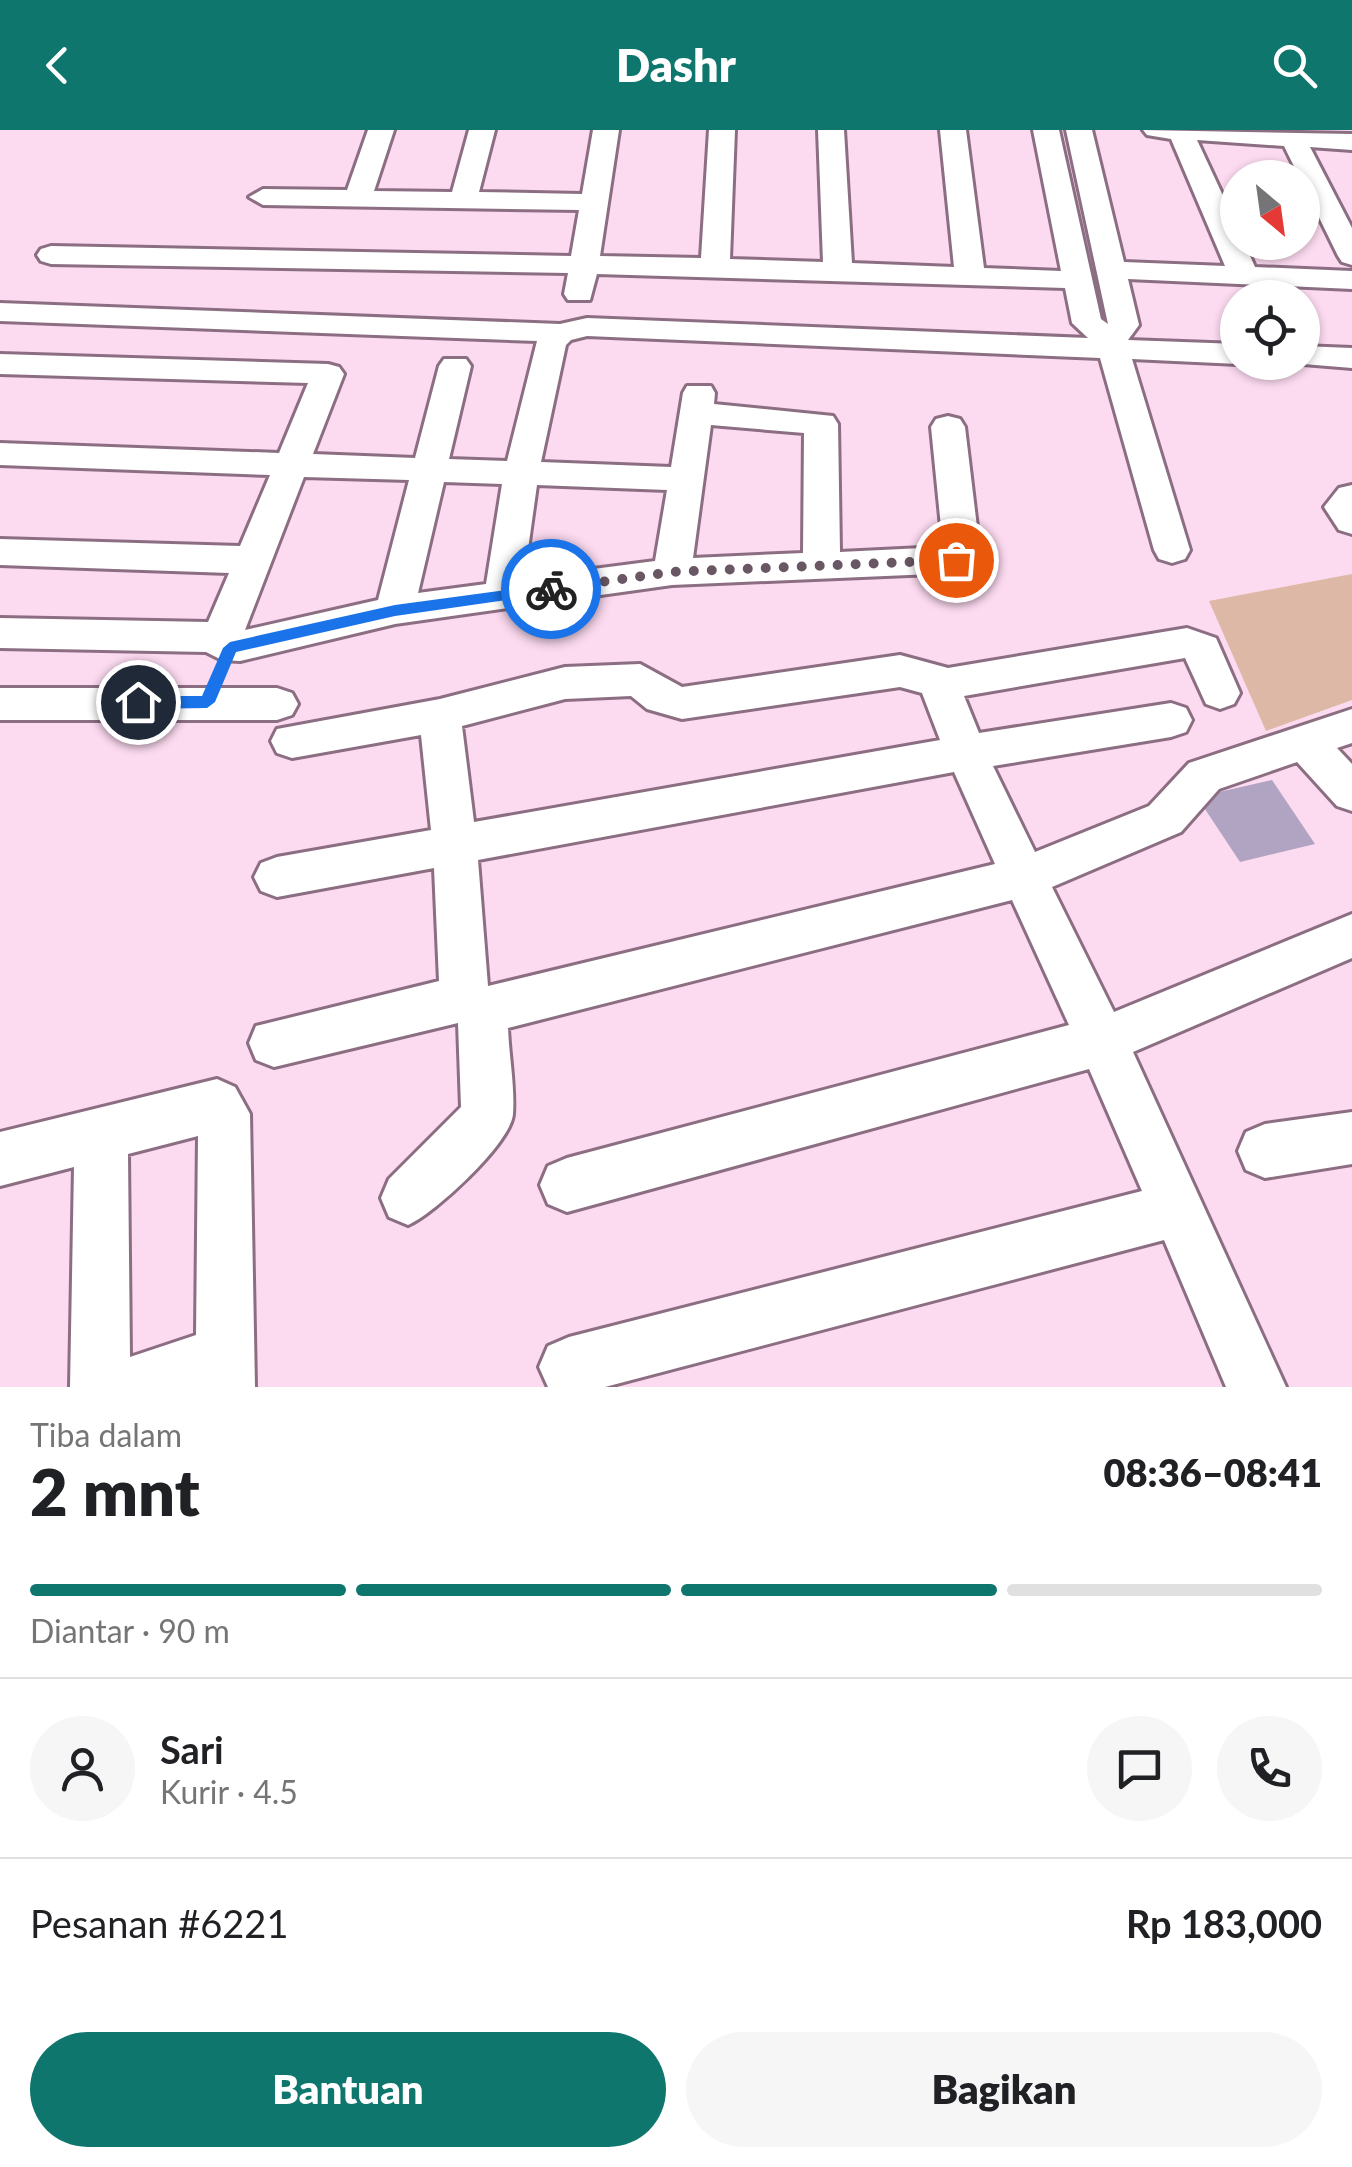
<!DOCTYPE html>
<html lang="id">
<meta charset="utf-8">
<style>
body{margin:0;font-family:Lato,sans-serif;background:#f6f6f6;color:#202124;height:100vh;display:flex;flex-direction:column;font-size:38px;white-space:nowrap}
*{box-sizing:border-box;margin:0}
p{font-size:32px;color:#757577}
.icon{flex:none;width:55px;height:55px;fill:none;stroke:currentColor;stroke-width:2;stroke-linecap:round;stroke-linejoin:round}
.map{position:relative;height:1257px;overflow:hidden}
.panel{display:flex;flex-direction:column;background:#fff;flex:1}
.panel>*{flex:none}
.needle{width:65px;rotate:151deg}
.fabs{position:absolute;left:1220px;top:30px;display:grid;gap:20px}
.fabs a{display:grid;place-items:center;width:100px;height:100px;border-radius:50%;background:#fff;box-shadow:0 2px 8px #0004;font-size:50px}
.pin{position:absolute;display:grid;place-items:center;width:85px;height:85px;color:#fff;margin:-42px;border:5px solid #fff;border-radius:50%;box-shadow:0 2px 10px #0007}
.courier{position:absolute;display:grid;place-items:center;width:100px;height:100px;margin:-50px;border:8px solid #1a73e8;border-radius:50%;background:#fff;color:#222;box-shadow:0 2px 12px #0007}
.summary em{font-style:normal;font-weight:800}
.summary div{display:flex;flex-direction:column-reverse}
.summary{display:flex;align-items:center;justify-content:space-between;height:170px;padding:0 30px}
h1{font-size:65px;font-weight:800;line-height:75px}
.bar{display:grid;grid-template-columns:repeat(4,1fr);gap:15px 10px;align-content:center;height:120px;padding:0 30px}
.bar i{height:12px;border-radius:8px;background:#e0e0e0}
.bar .active{background:#0f766e}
.bar p{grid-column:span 4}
.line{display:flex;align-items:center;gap:25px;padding:0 30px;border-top:2px solid #e0e0e0}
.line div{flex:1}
.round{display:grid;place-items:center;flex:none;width:105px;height:105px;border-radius:52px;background:#f6f6f6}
.cta{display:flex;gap:20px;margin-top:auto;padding:20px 30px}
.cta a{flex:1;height:115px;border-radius:60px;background:#0f766e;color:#fff;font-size:40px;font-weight:800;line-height:115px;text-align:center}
.cta a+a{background:#f6f6f6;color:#202124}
header{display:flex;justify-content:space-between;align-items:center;height:130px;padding:0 30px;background:#0f766e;color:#fff;font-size:45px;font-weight:800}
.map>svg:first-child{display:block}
.green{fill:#ddb8a7}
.building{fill:#b1a4c3}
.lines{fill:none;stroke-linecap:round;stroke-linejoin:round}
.minor-casing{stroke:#8c6e82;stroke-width:6}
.minor{fill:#fff;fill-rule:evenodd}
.route{fill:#1a73e8}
.done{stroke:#6a5764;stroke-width:10;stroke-dasharray:0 18}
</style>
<header><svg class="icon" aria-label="back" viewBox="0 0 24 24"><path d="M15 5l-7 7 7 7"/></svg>Dashr<svg class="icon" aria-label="search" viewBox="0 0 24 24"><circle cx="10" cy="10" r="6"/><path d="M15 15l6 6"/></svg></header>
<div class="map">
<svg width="1352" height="1257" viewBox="0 0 1352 1257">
<rect width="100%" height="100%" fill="#fcdaf0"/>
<!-- green -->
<path class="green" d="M1352 444V570L1266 601 1209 471Z"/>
<!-- building -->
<path class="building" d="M1272 650 1315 714 1240 732 1197 667Z"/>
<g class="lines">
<defs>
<path id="minor" d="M368 0H394L374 61 452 62 469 0H495L479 62 582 64 593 0H619L600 126 701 128 709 0H735L730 129 823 132 818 0H844L852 133 954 137 940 0H966L984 138 1061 141 1033 0H1059L1101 189 1108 194 1066 0H1092L1124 132 1225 136 1171 9 1147 5 1143 0 1352 4V20L1310 17 1352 98V135L1342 132 1338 126 1284 16 1197 10 1238 98V112H1244L1255 137 1352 141V159L1128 149 1139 195 1128 210 1238 214V232H1242L1238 234 1132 229 1190 420 1185 429 1172 433 1159 429 1154 420 1100 228 587 206 571 210 566 215 541 332 671 337 683 263 687 256H711L715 263 714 274 833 286 838 294 840 422 943 417 931 297 936 289 948 286 960 289 965 297 980 422 969 439 956 443 672 455 395 494 240 531 222 530 206 522 0 518V488L208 492 229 443 0 435V409L240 416 270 345 0 335V313L279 323 308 253 0 244V224L328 234 339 237 344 244 313 324 415 328 439 236 444 229H466L471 236 449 329 507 331 537 211 0 191V173L560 194 587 188 1088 208 1072 193 1065 158 597 144 590 170H568L564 164 568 143 51 134 41 131 37 125 41 119 51 116 571 126 579 80 263 75 249 67 263 59 347 60ZM711 295 804 303 803 423 693 428ZM304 347 409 350 378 470 245 500ZM444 352 502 354 486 454 418 463ZM537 355 667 360 655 431 524 448Z
M1302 216 1352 218V238L1291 233 1302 232Z
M1352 355V404L1339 400 1324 377 1339 358Z
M1187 498 1216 508 1240 563 1234 574 1220 579 1206 574 1185 528 964 566 979 603 1171 573 1186 578 1192 590 1186 602 1171 607 993 636 1035 722 1149 676 1189 633 1352 579V613L1337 618 1352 634V681L1337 676 1297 632 1219 659 1181 702 1052 757 1114 882 1352 784V828L1133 922 1286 1257H1226L1164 1110 605 1257H548L539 1237 548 1216 569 1207 1142 1061 1089 939 567 1082 548 1074 540 1055 548 1036 567 1028 1069 895 1012 770 508 898C509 926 515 956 513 984 511 1013 434 1084 408 1095L389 1087 381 1068 389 1049 461 977 458 893 274 937 256 930 249 913 256 896 439 851 434 738 277 767 261 761 254 747 261 733 277 727 431 700 421 605 292 628 277 623 271 611 277 599 440 569 565 537 640 534 682 557 900 525 948 538ZM900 557 922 563 940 610 474 692 462 596 565 569 631 566 647 579 682 589ZM954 642 995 734 488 856 478 730Z
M0 558H277L292 563 298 574 292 585 277 590H0Z
M217 949 235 957 250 984 255 1257H70L74 1037 0 1056V1002ZM198 1006 196 1205 130 1227 128 1024Z
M1352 982V1034L1265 1048 1246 1040 1238 1021 1246 1002 1265 994Z"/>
</defs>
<!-- minor casing -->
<use href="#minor" class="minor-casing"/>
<!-- minor -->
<use href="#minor" class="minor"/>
</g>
<!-- route -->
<path class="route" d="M551 454 558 459 556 463 395 486 236 522 215 572 207 578 138 579 130 572 138 566H202L223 518 230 512 395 475Z"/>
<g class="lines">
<!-- done -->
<path class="done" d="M551 459 672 442 956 430"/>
</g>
</svg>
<div class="fabs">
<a><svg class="needle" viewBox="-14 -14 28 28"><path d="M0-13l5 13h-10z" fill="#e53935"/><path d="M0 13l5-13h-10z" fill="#757577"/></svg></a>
<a><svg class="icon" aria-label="locate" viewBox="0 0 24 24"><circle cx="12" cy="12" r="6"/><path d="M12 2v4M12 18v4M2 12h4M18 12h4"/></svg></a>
</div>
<div class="pin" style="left:956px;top:430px;background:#ea580c"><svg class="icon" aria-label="bag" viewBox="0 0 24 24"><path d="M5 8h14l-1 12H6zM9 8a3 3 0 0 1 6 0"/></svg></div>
<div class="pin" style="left:138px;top:572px;background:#1f2937"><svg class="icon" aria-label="home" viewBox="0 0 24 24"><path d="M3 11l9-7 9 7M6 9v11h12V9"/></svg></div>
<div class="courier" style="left:551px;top:459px"><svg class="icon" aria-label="bike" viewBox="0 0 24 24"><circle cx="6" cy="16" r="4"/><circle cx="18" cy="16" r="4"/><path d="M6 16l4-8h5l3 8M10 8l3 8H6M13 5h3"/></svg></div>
</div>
<section class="panel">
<div class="summary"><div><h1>2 mnt</h1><p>Tiba dalam</p></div><em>08:36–08:41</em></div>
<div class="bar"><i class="active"></i><i class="active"></i><i class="active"></i><i></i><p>Diantar · 90 m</p></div>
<div class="line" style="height:180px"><a class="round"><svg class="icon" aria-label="person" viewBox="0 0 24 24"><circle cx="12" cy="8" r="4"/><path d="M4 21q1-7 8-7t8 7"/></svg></a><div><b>Sari</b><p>Kurir · 4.5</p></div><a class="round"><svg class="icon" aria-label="chat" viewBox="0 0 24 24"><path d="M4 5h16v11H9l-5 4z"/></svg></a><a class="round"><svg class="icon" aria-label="phone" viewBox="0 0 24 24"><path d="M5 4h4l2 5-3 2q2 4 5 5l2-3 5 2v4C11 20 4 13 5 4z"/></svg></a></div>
<div class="line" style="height:130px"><div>Pesanan #6221</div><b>Rp 183,000</b></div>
<div class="cta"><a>Bantuan</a><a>Bagikan</a></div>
</section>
